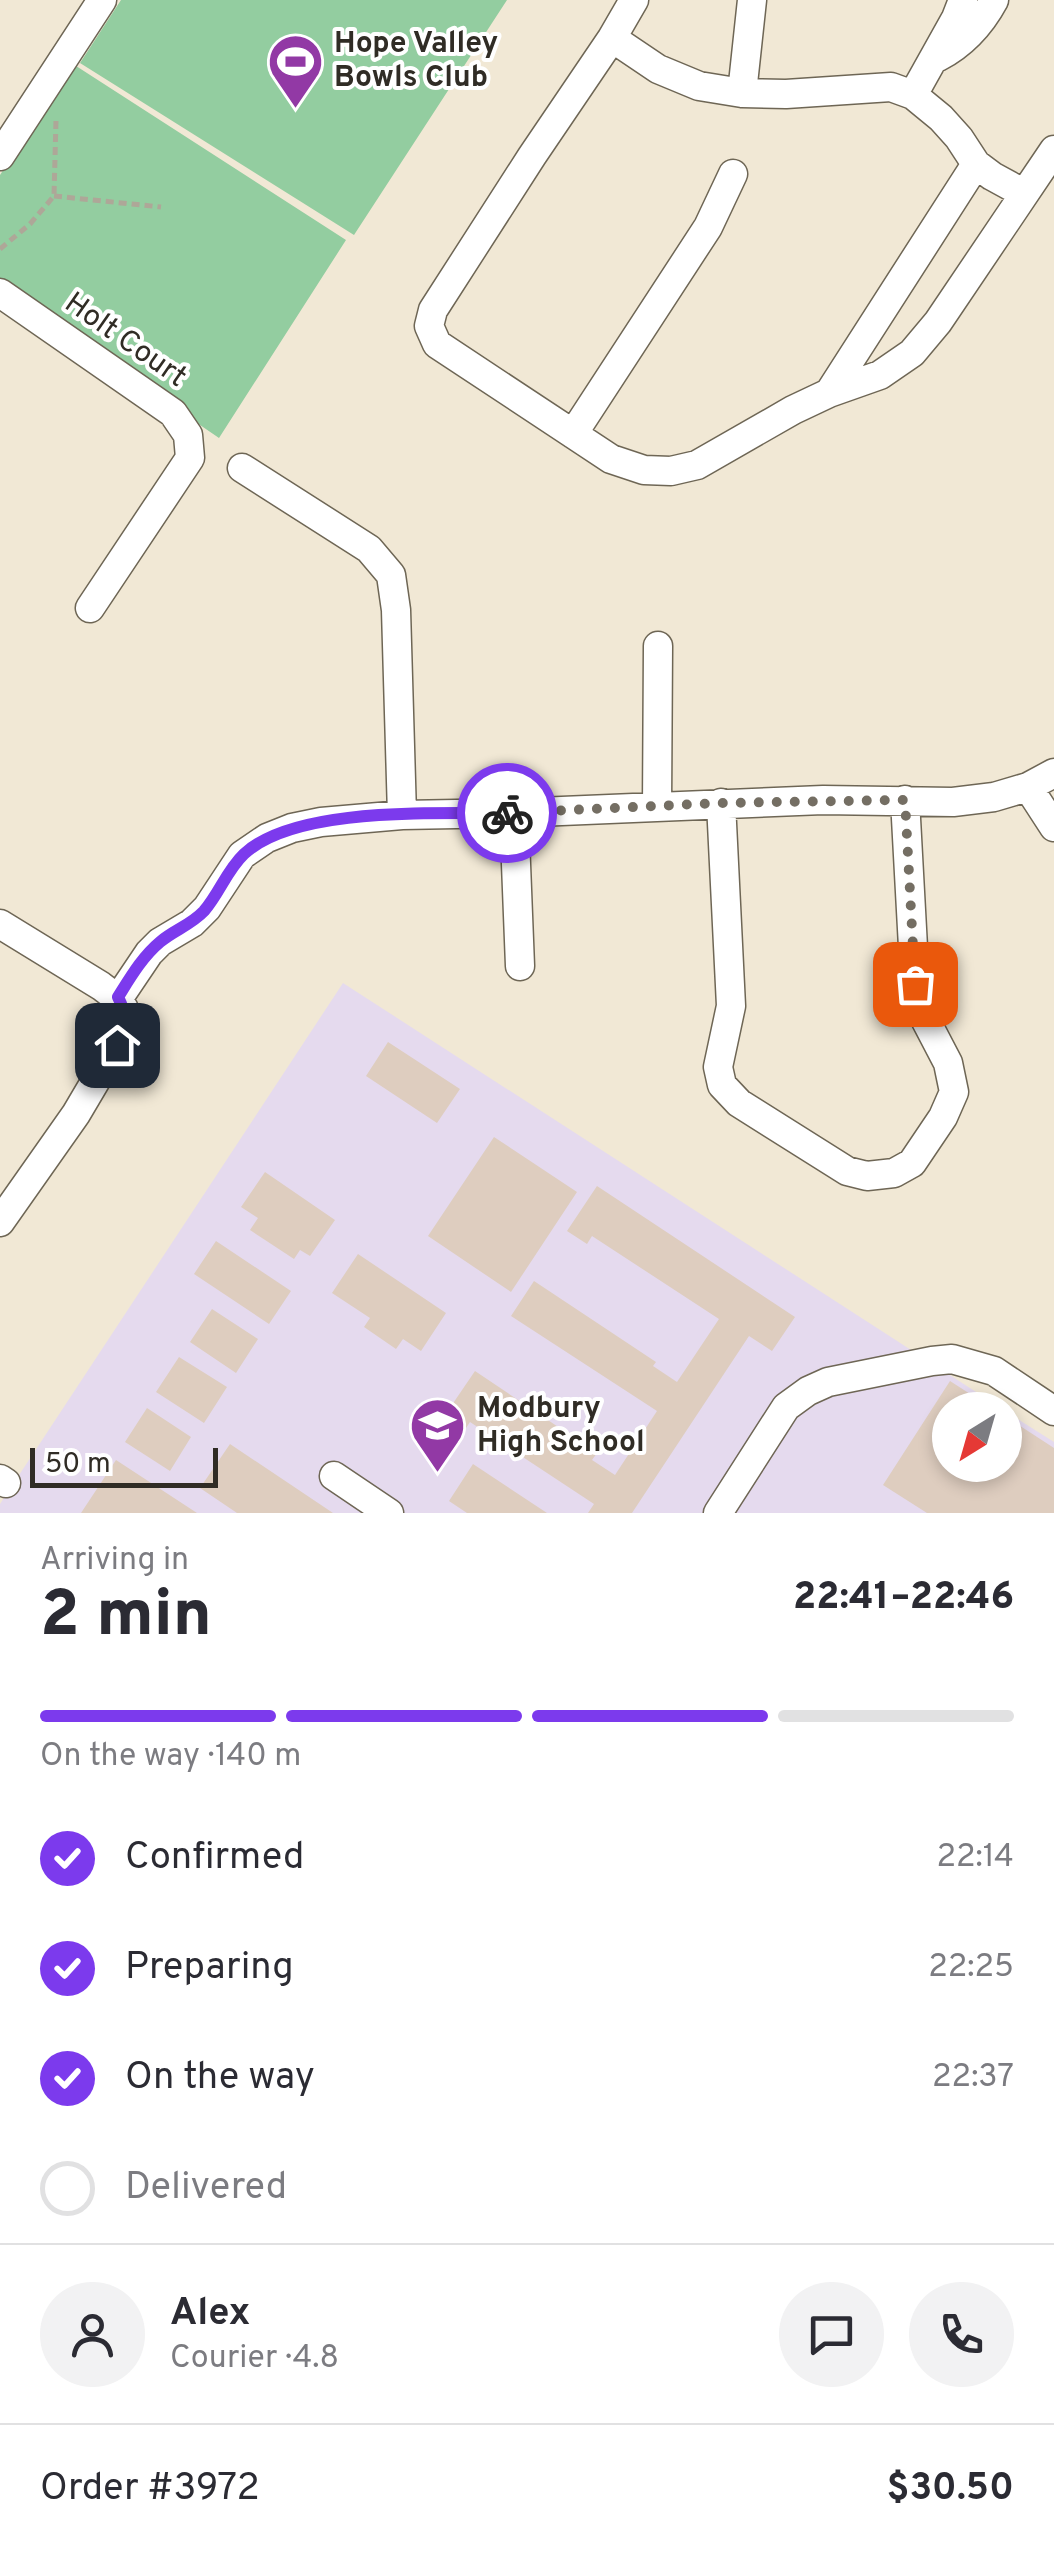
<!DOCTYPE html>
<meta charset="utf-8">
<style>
body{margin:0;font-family:Overpass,sans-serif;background:#f2f2f3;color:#2b2b33;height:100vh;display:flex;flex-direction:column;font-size:38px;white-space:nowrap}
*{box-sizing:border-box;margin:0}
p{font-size:32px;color:#7c7c81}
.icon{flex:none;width:55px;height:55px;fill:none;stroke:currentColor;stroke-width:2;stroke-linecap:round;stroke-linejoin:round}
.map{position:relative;height:1513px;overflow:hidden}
.side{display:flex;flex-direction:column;background:#fff;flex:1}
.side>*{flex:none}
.needle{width:65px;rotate:217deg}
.tools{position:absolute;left:932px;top:1392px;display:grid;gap:20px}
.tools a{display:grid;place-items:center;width:90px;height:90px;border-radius:50%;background:#fff;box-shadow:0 5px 15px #0003;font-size:50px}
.scale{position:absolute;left:30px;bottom:25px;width:188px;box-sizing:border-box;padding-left:10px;border:5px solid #302c25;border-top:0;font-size:28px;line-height:35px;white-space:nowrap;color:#302c25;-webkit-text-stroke:8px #fff;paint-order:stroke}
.pin{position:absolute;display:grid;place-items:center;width:85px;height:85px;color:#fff;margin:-42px;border-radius:20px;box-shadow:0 5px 15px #0006}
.courier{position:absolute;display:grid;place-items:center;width:100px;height:100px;margin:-50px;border:8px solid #7c3aed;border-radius:50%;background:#fff;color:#222;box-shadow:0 2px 12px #0007}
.overview em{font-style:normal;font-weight:800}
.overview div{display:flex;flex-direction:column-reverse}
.overview{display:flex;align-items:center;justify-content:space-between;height:170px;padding:0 40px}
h1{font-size:65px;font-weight:800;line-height:75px}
.bar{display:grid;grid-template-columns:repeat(4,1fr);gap:15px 10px;align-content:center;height:120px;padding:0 40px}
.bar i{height:12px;border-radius:8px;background:#e1e1e2}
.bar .selected{background:#7c3aed}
.bar p{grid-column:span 4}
.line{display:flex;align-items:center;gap:25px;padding:0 40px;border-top:2px solid #e1e1e2}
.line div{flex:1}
.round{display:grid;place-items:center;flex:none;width:105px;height:105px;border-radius:52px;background:#f2f2f3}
ol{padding:0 40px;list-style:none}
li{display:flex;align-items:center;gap:30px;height:110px}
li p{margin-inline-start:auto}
li .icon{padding:10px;border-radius:50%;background:#7c3aed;color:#fff;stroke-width:4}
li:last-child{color:#7c7c81}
li i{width:55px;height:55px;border:5px solid #e1e1e2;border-radius:50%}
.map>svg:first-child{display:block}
.education{fill:#e5daee}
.green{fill:#93cda0}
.building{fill:#decdbf}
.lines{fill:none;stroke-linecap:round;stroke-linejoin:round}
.minor-casing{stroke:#6e6655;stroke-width:31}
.path{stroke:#aea798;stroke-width:5;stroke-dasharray:8 5;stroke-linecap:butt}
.minor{stroke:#fff;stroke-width:28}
.done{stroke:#746e63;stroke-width:10;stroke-dasharray:0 18}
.route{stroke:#7c3aed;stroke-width:12}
.labels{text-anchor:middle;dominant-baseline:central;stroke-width:8;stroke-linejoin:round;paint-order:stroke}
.poi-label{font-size:30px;font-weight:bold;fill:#302c25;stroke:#fff;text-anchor:start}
.street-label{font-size:30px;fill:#302c25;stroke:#fff}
</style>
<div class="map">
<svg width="1054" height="1513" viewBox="0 0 1054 1513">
<rect width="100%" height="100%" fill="#f1e8d5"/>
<!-- education -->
<path class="education" d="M343 983 1004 1410H950V1465H1005V1411L1054 1442V1513H0V1504Z"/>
<!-- green -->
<path class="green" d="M121 0H507L354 235 80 63Z
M73 64 346 240 219 438 0 288V175Z"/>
<!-- building -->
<path class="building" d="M388 1042 460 1089 437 1123 366 1076Z
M494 1137 577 1192 511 1292 428 1236Z
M265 1172 335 1220 310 1256 300 1250 294 1259 250 1230 258 1218 241 1207Z
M597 1186 795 1317 772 1351 749 1336 632 1513H588L594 1504 470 1422 464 1431 443 1418 475 1371 597 1453 592 1460 615 1475 657 1411 511 1316 534 1281 656 1362 653 1366 677 1382 719 1319 592 1236 587 1244 567 1231Z
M216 1241 291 1291 269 1324 194 1274Z
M358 1254 446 1313 421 1351 403 1339 396 1349 364 1327 370 1318 332 1293Z
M212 1309 258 1339 236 1373 190 1342Z
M179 1357 227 1387 204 1423 156 1392Z
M950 1381 995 1410H950V1465H1005V1416L1054 1448V1513H927L883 1485Z
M147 1408 191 1437 170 1471 125 1442Z
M230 1444 333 1513H237L200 1488Z
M116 1460 197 1513H81Z
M473 1464 547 1513H467L449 1501Z"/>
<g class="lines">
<defs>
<path id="minor" d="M634 0 612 38 532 156 433 310 429 326 437 344 611 459 644 470 671 471 697 465 793 410 829 393 880 375 912 353 938 322 1054 150
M612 38 658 69 699 86 742 93 786 94 891 87 913 95 941 118 959 138 976 164 992 176 1023 193
M938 57C963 44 981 24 994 0
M742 93 752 0
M913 95 956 18 963 0
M0 156 102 0
M0 293 173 413 188 435 190 458 90 608
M829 393 976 164
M573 434 708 227 733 174
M242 468 369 549 391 575 396 610 402 815
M1028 787 1054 827
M721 803 731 1006 718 1067 722 1085 739 1103 847 1171 867 1176 894 1173 912 1163 943 1117 954 1092 948 1063 924 1017 915 984 905 800
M657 807 658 646
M514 813 520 966
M0 924 101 986 118 999 124 1009 125 1031 76 1114 0 1222
M118 999 149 953 160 942 192 923 207 908 242 855 267 838 292 828 321 822 402 815 514 813 823 800 953 802 994 797 1028 787 1054 773
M334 1476 389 1513
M0 1479 6 1483
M718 1513 786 1407 808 1391 828 1382 932 1361 952 1359 994 1371 1054 1411"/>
</defs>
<!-- minor casing -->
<use href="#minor" class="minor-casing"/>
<!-- path -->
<path class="path" d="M54 196 161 207
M0 249 30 224 54 196 56 120"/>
<!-- minor -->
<use href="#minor" class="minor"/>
</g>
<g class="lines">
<!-- done -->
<path class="done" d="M507 813 720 803 905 800 915 984"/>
<!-- route -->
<path class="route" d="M117 1045C127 1028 127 1015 118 997 130 978 142 957 160 942 174 930 191 925 204 911 219 894 227 870 244 854 296 806 437 814 507 813"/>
</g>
<!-- icons -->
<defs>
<symbol id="stadium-pin" viewBox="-11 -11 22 30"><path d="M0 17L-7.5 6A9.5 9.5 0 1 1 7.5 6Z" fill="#9239a5" stroke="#fff"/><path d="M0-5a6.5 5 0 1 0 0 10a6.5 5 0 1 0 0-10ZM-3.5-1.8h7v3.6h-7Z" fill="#fff"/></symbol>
<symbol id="school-pin" viewBox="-11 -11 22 30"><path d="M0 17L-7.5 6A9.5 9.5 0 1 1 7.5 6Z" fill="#9239a5" stroke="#fff"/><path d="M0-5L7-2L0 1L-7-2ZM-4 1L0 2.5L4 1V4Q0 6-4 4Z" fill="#fff"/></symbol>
</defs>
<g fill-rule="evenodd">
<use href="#stadium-pin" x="264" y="30" width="63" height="86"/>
<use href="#school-pin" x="406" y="1394" width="63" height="86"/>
</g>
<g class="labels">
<!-- poi labels -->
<g class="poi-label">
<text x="334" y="44">Hope Valley<tspan x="334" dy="34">Bowls Club</tspan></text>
<text x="477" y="1409">Modbury<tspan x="477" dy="34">High School</tspan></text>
</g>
<!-- street labels -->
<g class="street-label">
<text transform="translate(125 341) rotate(35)">Holt Court</text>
</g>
</g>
</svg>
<div class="tools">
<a><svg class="needle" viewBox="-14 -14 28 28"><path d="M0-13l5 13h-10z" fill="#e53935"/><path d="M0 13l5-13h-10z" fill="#7c7c81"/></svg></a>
</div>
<div class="scale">50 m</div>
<div class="pin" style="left:915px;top:984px;background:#ea580c"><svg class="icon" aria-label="bag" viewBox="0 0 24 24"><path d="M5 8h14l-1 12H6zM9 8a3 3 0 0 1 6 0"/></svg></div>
<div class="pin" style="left:117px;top:1045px;background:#1f2937"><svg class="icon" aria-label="home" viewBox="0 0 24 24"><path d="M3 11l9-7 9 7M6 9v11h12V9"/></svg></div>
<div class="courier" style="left:507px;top:813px"><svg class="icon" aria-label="bike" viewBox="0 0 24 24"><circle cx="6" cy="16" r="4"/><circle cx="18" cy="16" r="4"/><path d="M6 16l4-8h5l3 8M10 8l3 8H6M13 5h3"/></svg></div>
</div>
<section class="side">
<div class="overview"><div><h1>2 min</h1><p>Arriving in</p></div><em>22:41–22:46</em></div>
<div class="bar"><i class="selected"></i><i class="selected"></i><i class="selected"></i><i></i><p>On the way · 140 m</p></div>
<ol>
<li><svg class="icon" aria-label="check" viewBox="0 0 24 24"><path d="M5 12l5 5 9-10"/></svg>Confirmed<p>22:14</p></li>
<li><svg class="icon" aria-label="check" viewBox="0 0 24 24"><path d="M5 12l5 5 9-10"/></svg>Preparing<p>22:25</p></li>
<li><svg class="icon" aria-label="check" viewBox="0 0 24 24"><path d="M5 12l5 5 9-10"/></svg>On the way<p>22:37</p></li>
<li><i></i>Delivered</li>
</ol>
<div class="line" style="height:180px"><a class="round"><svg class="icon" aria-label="person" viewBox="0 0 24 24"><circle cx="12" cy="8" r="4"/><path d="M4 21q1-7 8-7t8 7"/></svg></a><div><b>Alex</b><p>Courier · 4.8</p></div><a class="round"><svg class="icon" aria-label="chat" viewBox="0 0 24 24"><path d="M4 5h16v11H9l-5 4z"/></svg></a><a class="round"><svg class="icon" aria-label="phone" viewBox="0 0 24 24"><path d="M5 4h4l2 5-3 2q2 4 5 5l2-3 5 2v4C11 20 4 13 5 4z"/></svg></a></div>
<div class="line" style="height:130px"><div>Order #3972</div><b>$30.50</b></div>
</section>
